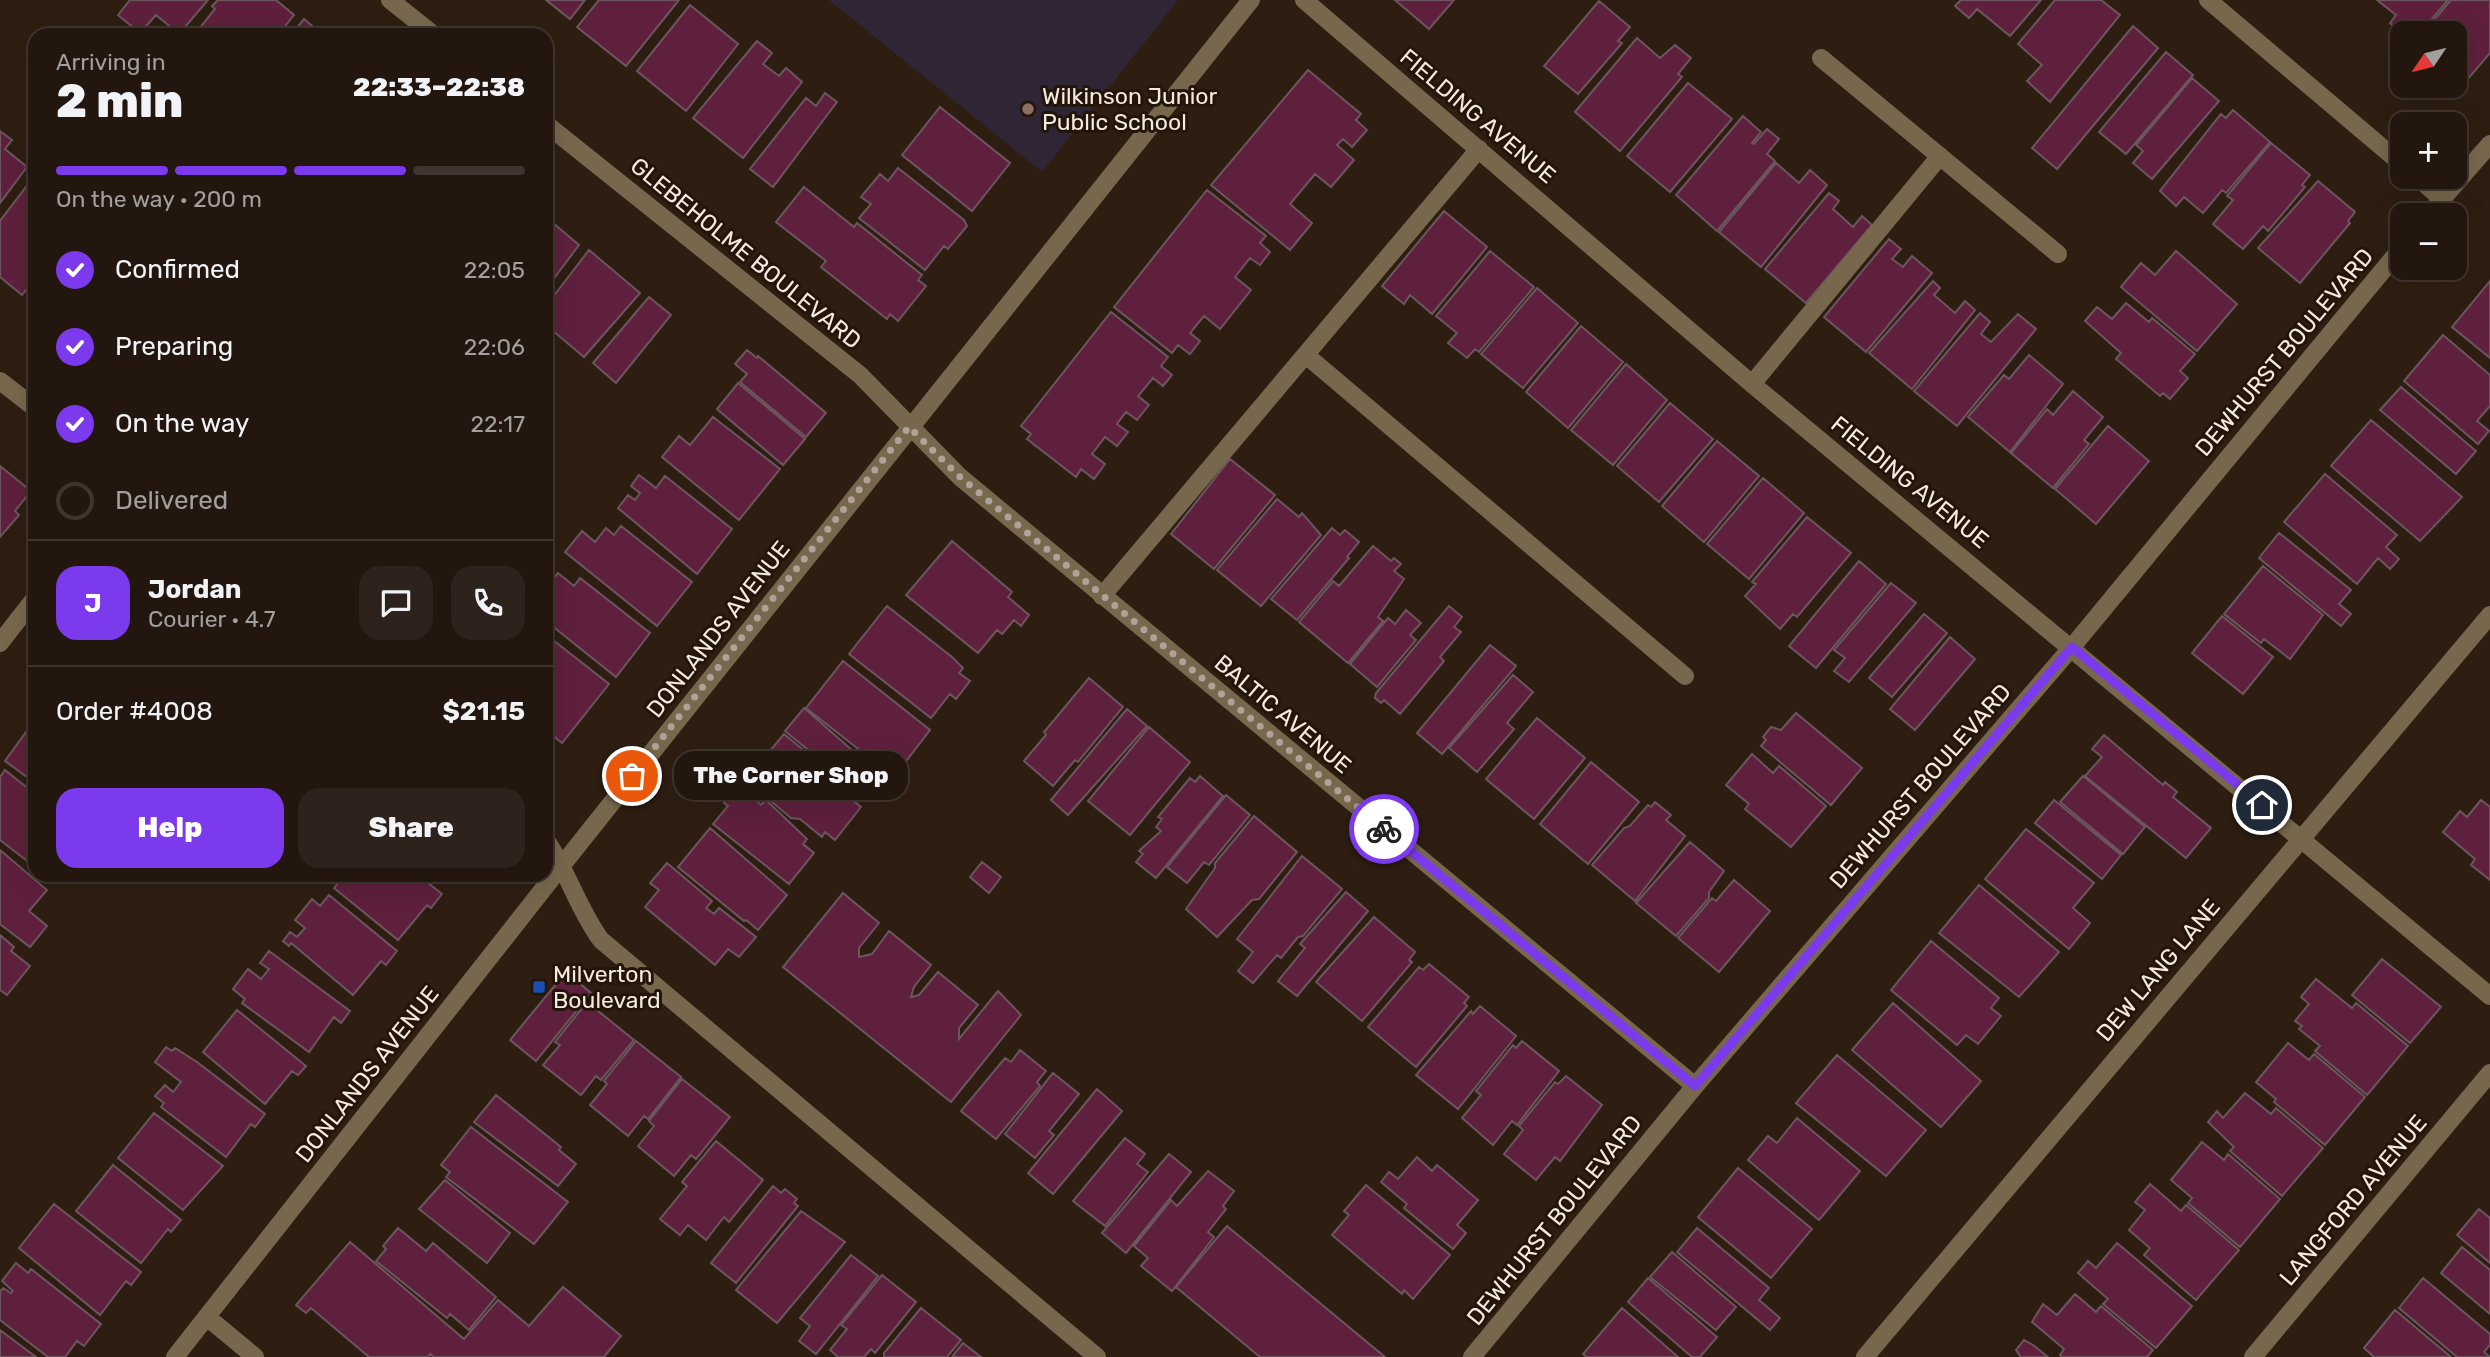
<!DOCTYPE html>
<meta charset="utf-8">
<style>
body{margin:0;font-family:Rubik,sans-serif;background:#2e231c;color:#f1f3f6;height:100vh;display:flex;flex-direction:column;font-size:26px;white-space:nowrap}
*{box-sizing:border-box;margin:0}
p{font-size:23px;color:#a29f9e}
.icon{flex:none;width:38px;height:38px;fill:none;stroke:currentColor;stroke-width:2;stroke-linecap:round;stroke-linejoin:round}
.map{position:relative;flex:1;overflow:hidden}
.details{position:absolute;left:28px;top:28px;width:525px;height:854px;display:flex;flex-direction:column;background:#22160e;border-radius:21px;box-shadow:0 7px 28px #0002,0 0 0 2px #3f352e}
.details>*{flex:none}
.needle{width:46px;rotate:235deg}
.tools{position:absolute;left:2390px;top:21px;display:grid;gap:14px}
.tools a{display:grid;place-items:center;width:77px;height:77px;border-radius:14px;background:#22160e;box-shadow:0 7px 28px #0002,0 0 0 2px #3f352e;font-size:35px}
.pin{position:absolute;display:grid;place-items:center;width:60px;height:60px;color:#fff;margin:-30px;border:4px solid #fff;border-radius:50%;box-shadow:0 2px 7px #0007}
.courier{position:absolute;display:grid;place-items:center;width:70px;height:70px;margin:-35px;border:5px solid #7c3aed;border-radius:50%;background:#fff;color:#222;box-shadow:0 2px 9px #0007}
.bubble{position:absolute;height:49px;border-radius:21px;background:#22160e;box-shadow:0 7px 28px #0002,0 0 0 2px #3f352e;font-size:23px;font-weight:800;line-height:49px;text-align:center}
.headline em{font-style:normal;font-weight:800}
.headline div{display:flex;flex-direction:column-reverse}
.headline{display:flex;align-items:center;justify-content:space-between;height:119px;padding:0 28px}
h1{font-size:46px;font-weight:800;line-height:52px}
.bar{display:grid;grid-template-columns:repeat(4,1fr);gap:10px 7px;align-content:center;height:84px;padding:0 28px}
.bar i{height:9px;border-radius:5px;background:#3f352e}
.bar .selected{background:#7c3aed}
.bar p{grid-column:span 4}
.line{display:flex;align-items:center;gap:18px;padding:0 28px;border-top:2px solid #3f352e}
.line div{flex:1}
.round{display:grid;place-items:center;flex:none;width:74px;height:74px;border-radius:21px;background:#2e231c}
ol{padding:0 28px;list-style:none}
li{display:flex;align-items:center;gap:21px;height:77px}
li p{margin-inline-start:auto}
li .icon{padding:7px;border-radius:50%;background:#7c3aed;color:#fff;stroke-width:4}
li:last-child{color:#a29f9e}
li i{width:38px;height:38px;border:4px solid #3f352e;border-radius:50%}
.button{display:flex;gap:14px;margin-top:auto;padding:14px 28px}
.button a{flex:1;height:80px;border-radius:21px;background:#7c3aed;color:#fff;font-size:28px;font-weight:800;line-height:80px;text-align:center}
.button a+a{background:#2e231c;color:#f1f3f6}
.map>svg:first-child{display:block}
.education{fill:#2f2534}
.building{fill:#5f203d;stroke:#6c555e;stroke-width:2}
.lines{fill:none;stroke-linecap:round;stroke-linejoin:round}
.minor{stroke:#77684d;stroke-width:18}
.done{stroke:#afa399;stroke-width:7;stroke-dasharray:0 12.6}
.route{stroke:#7c3aed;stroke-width:9}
.education-dot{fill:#8d6e63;stroke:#241509;stroke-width:2.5}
.transit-dot{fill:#1a4fb4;stroke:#241509;stroke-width:2.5}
.labels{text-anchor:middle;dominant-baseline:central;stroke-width:6;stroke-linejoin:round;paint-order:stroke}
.poi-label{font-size:23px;fill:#f5eae2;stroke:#241509;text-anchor:start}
.street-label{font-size:23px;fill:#f5eae2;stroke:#241509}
</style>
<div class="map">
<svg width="2490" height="1357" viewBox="0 0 2490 1357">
<rect width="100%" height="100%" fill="#2e1e12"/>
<!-- education -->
<path class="education" d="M829 0H1178L1042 172Z"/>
<!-- building -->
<path class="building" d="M130 0H208L179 34 156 15 140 33 118 15Z
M218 0H276L294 15 278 35H194L215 9 212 6Z
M546 0H585L570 19Z
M599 0H679L626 66 577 27Z
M1395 0H1454L1429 29Z
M1961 0H2041L2010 36 1977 9 1969 18 1955 6Z
M2055 0H2101L2120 15 2050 102 2027 81 2042 65 2018 44Z
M2377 0H2448L2420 33 2415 29 2412 33 2403 34 2390 23 2396 15Z
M2451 0H2490V53L2467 80 2455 70V33H2423Z
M1599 1 1630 27 1618 41 1622 43 1578 94 1544 66Z
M690 5 738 44 686 111 637 71Z
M304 19 323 35H291Z
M2133 26 2158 48 2057 169 2032 148Z
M1637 38 1660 58 1675 45 1691 58 1678 74 1682 77 1620 151 1575 112Z
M757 41 772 53 763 64 779 76 786 68 802 82 743 158 693 118Z
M2166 52 2193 75 2126 154 2099 132Z
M1308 70 1361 114 1356 120 1367 130 1352 147 1343 139 1337 145 1354 160 1331 187 1315 174 1290 204 1312 223 1290 250 1211 185Z
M2192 78 2219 101 2152 179 2133 163 2143 151 2136 145Z
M1688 83 1732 119 1670 192 1627 156Z
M825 93 837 102 773 187 750 169 806 98 816 106Z
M940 107 1010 163 972 211 902 155Z
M2233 110 2270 142 2226 193 2222 190 2203 213 2184 197 2176 206 2160 191 2221 114 2226 118Z
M1743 116 1761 132 1752 143 1754 144 1767 129 1779 139 1767 154 1775 161 1717 231 1676 195Z
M0 131 12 140 5 149 27 167 0 203Z
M2271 143 2310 175 2302 185 2305 187 2268 231 2263 226 2243 249 2213 224 2233 200 2227 196Z
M1776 163 1799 183 1810 170 1827 185 1761 267 1719 232Z
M898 168 964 220 967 226 948 249 944 246 925 270 859 218 871 204 861 197 880 174 888 181Z
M2318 181 2355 212 2348 221 2350 223 2300 283 2258 248Z
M26 187 35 194V278L22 295 0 277V221Z
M804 187 854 227 857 223 922 275 918 280 926 286 898 321 890 314 887 319 821 267 826 261 776 222Z
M1207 190 1266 236 1260 243 1270 252 1260 265 1250 258 1235 277 1251 290 1220 329 1204 316 1190 333 1200 341 1190 354 1178 345 1172 353 1114 307Z
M1829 193 1839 201 1833 209 1853 227 1862 216 1872 225 1806 303 1765 269Z
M1444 211 1487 247 1432 314 1410 295 1404 304 1382 286Z
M546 217 579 245 546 289Z
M1889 239 1901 249 1892 259 1903 267 1912 256 1932 273 1866 352 1824 317Z
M589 250 640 293 584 357 546 325V306Z
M1490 251 1534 287 1479 352 1475 349 1467 358 1448 343 1457 333 1436 316Z
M2176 251 2237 304 2197 351 2121 287 2141 263 2155 275Z
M1933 281 1940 288 1934 295 1955 313 1965 301 1975 310 1912 389 1869 353Z
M2490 281V358L2452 327Z
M1537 288 1578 323 1523 388 1481 354Z
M649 297 671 315 616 383 593 363Z
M2126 303 2149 322 2152 318 2195 354 2180 371 2188 378 2170 399 2163 393 2160 396 2116 359 2121 353 2085 321 2097 307 2112 319Z
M1111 312 1168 357 1161 366 1172 375 1163 386 1153 378 1138 396 1149 405 1137 420 1126 412 1117 424 1128 432 1117 446 1105 437 1092 454 1105 464 1094 479 1081 469 1076 477 1027 439 1031 434 1021 426Z
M1980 313 1990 322 1981 334 1991 342 2018 314 2036 329 1957 426 1914 391Z
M1581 326 1623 362 1568 428 1526 392Z
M2443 335 2490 375V406L2477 421 2489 431 2478 444 2404 381Z
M747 350 757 358 758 356 826 413 806 437 740 382 747 374 735 364Z
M2029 355 2063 384 2010 452 1968 417 2004 375 2009 379Z
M1626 364 1667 400 1613 465 1571 430Z
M738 383 805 439 783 465 717 409Z
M2401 387 2476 451 2456 474 2380 410Z
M2073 391 2103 417 2084 440 2089 444 2053 488 2011 453 2047 409 2053 415Z
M1670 403 1713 439 1659 502 1617 466Z
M713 417 780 469 739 520 662 457 679 436 690 445Z
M2371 420 2462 497 2420 541 2331 466Z
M2108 426 2149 461 2096 524 2055 489Z
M1717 441 1759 476 1704 542 1662 506Z
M1230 459 1275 495 1214 569 1171 534Z
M0 466 31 491 15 511 19 515 0 537Z
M2325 474 2397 535 2386 547 2399 559 2390 569 2378 558 2357 584 2284 522Z
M639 475 656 488 665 476 732 529 697 574 618 508 628 495 635 500 640 493 631 486Z
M1763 478 1804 513 1749 579 1707 544Z
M1277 499 1299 517 1302 513 1321 535 1261 606 1217 570Z
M1807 517 1851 553 1797 617 1793 614 1780 629 1745 596 1756 584 1752 582Z
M621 526 692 582 657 626 565 552 582 531 595 542 606 528 614 535Z
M1332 528 1340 535 1345 530 1359 542 1347 557 1349 558 1297 620 1271 599Z
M2279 533 2351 590 2339 604 2351 614 2341 626 2259 558Z
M952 541 1012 592 1008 597 1029 615 1021 626 1014 620 1002 634 997 630 978 653 906 595Z
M1373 546 1391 561 1394 558 1401 564 1394 571 1404 579 1378 617 1383 621 1348 663 1299 622 1333 581 1339 586Z
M1859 561 1886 584 1816 668 1789 646Z
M2263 566 2323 615 2290 659 2264 639 2261 643 2224 614Z
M558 573 574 586 580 578 650 633 616 677 546 621 553 611 546 606V588Z
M1891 583 1916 603 1849 682 1834 671 1845 658 1834 650Z
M887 606 952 657 963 668 959 673 970 681 956 699 950 694 931 718 849 654Z
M1449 606 1462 617 1454 627 1461 632 1440 657 1444 661 1400 714 1384 700 1381 703 1375 698 1376 693Z
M1406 610 1421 623 1410 635 1416 640 1377 687 1350 664 1388 618 1395 624Z
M1924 614 1947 633 1892 697 1869 678Z
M2222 616 2273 657 2243 694 2192 653Z
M1950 637 1975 659 1915 730 1890 709Z
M553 640 609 684 562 743 546 730V649Z
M1490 645 1516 666 1442 754 1417 733Z
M843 661 930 730 894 777 806 708Z
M1513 675 1533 692 1507 723 1514 729 1477 772 1449 748Z
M1089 678 1123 707 1078 762 1075 760 1053 786 1024 761 1046 735 1044 732Z
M804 708 877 772 860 792 785 731Z
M1127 709 1147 726 1068 815 1051 800Z
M1796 713 1862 768 1831 805 1761 746 1766 740 1763 737 1771 727 1781 730Z
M1537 718 1585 758 1534 819 1486 779Z
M1149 727 1190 762 1130 835 1088 801Z
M26 732 35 739V783L5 761Z
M784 734 830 772V782L861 807 835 840 825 832 822 837 800 819 791 818 746 780Z
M2104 735 2163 785 2165 782 2177 792 2173 797 2211 828 2186 858 2085 776 2102 757 2092 749Z
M1752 754 1773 773 1779 766 1826 806 1791 847 1745 809 1749 804 1726 785Z
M1591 762 1639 802 1588 864 1540 824Z
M5 770 35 794V867L0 840V777Z
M1200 776 1223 796 1156 878 1136 862 1143 854 1139 851 1161 831 1156 827 1162 819 1158 817 1190 778 1195 782Z
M2083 776 2145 827 2123 854 2060 802Z
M738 785 761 805 766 800 807 839 803 844 814 853 789 884 713 824 728 806 724 803Z
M1226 795 1250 815 1209 865 1204 862 1187 883 1167 867Z
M2054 800 2121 855 2102 879 2035 823Z
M2481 800 2490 807V880L2471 865 2475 859 2443 832 2460 811 2467 817Z
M1655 802 1671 815 1666 820 1685 836 1635 901 1592 865 1624 828 1630 826 1648 805 1651 807Z
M1254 816 1297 852 1259 899 1252 900 1217 937 1186 909 1215 868V863Z
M710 828 787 895 758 930 746 920 744 921 678 867Z
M2026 829 2094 883 2073 908 2090 923 2069 949 1985 879Z
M1690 842 1724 871 1709 892V898L1676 936 1636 903Z
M0 850 47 890 29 911 47 926 30 947 0 924Z
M1302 856 1342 889 1303 936 1298 937 1281 958 1277 955 1253 983 1238 971 1253 952 1237 939Z
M982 862 1001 877 989 893 970 877Z
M667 863 712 901 706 908 714 914 719 908 756 937 739 957 728 949 715 965 645 907 659 890 650 883Z
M341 875H418L442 894 431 908 427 905 398 940 334 888 343 877Z
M1734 880 1770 911 1719 972 1678 938 1712 898 1716 901Z
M1979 885 2059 952 2019 997 1939 933Z
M1346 892 1368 911 1297 996 1278 981 1305 948 1300 944Z
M843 893 879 923 859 948V957L872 954 889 931 931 965 914 987 911 997 919 995 938 972 978 1005 959 1028V1039L998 991 1021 1015 951 1102 783 967Z
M329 895 397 951 386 965 381 961 353 995 291 943 289 946 283 941 290 932 297 937 305 928 295 920 312 899 320 906Z
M1374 917 1415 952 1409 960 1412 962 1362 1021 1316 982Z
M0 935 14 947 11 951 30 966 7 995 0 990Z
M1931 941 1999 998 1991 1008 2001 1016 1978 1044 1966 1035 1957 1045 1891 990Z
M269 951 350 1011 341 1023 334 1017 309 1052 242 1003 245 999 233 989 248 969 261 979 269 969 260 963Z
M2382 959 2441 1007 2410 1043 2352 995Z
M1429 964 1469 997 1464 1003 1467 1006 1416 1067 1368 1027 1419 967 1423 970Z
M566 972 591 993 536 1061 510 1040Z
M2316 979 2352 1008 2356 1003 2408 1046 2367 1095 2315 1051 2320 1046 2299 1029 2302 1026 2295 1021 2309 1004 2301 997Z
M587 1002 634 1040 601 1080 596 1076 581 1095 543 1065 560 1045 555 1042Z
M1893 1003 1981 1081 1941 1127 1852 1050Z
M1480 1006 1516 1036 1458 1109 1416 1075 1471 1011 1473 1014Z
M237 1010 306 1066 298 1075 292 1071 265 1104 203 1052Z
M636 1041 681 1077 648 1119 644 1116 628 1136 590 1105 607 1084 604 1081Z
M1522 1041 1559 1071 1517 1125 1512 1121 1493 1145 1462 1118 1481 1095 1476 1091 1513 1045 1516 1048Z
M2288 1043 2309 1060 2314 1054 2365 1097 2325 1145 2274 1102 2276 1099 2256 1082Z
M166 1047 172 1051 175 1048 197 1062 265 1114 255 1127 251 1124 226 1157 161 1107 164 1103 155 1096 165 1085 173 1092 181 1082 155 1062Z
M1020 1050 1046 1071 1037 1082 1040 1086 996 1139 961 1111 1005 1058 1011 1062Z
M1837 1055 1926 1130 1886 1176 1796 1103Z
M1053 1073 1079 1094 1049 1131 1054 1135 1035 1158 1005 1134Z
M1566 1076 1602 1105 1560 1161 1555 1157 1536 1180 1504 1154 1523 1130 1519 1126 1555 1082 1558 1084Z
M682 1079 730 1117 696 1159 691 1155 674 1176 638 1146 654 1126 649 1121Z
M1097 1089 1122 1111 1053 1194 1028 1173Z
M2245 1093 2271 1114 2276 1108 2323 1148 2282 1196 2230 1151 2234 1147 2208 1122 2217 1111 2223 1118Z
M496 1095 561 1147 559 1150 576 1164 558 1186 474 1122Z
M154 1113 223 1166 183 1210 118 1158Z
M1797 1118 1860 1171 1819 1220 1748 1160 1768 1136 1777 1143Z
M471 1127 568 1202 534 1244 446 1177 450 1172 441 1165Z
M1125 1138 1145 1154 1137 1164 1148 1172 1105 1226 1073 1201Z
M716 1141 763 1180 729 1222 724 1217 706 1240 688 1225 680 1235 660 1219 687 1186 682 1182Z
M2202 1142 2224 1160 2228 1154 2280 1199 2240 1247 2188 1203 2192 1198 2171 1180Z
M1169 1154 1191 1172 1126 1253 1102 1233Z
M1417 1157 1432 1171 1437 1165 1478 1200 1457 1225 1466 1233 1453 1249 1404 1208 1407 1204 1381 1182 1389 1172 1398 1179Z
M113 1165 181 1220 171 1232 168 1229 141 1263 76 1211Z
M1738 1168 1812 1229 1771 1278 1698 1217Z
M1208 1171 1234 1191 1223 1206 1226 1209 1208 1232 1214 1237 1172 1291 1141 1266 1148 1258 1134 1246 1171 1200 1177 1206Z
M445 1180 510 1233 487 1263 419 1209Z
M2150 1184 2181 1211 2186 1205 2239 1250 2196 1300 2144 1255 2150 1248 2129 1230 2145 1210 2135 1202Z
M1366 1185 1450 1255 1413 1299 1404 1290 1402 1294 1332 1235 1349 1215 1344 1211Z
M773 1186 781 1193 785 1189 797 1199 794 1203 798 1206 736 1283 711 1263Z
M54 1204 141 1272 131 1285 126 1281 100 1315 19 1248Z
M2479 1209 2490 1218V1263L2457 1235Z
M801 1211 845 1242 777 1323 736 1290Z
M1227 1226 1385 1357H1260L1176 1287Z
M398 1228 426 1251 433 1243 496 1297 469 1330 450 1314 447 1318 376 1261 386 1249 383 1246Z
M1697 1228 1769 1288 1759 1300 1780 1318 1770 1330 1677 1252Z
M350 1242 464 1339 498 1300 529 1326 563 1287 621 1336 604 1357H434L430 1354 428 1357H369L311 1308 306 1313 296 1305Z
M2117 1243 2192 1306 2156 1348 2103 1304 2108 1299 2078 1273 2088 1261 2096 1268Z
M2462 1247 2490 1270V1314L2441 1273Z
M1672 1252 1736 1307 1716 1330 1650 1277Z
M851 1255 878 1276 816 1354 799 1341 810 1326 800 1318Z
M16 1263 28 1273 31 1269 101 1324 84 1346 77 1341 65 1357H48L0 1320V1292L3 1288 11 1293 13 1291 2 1281Z
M882 1275 916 1302 875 1353 871 1349 864 1357H838L830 1350 847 1329 841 1325Z
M1648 1278 1717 1337 1700 1357H1692L1628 1302Z
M2423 1278 2490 1334V1345L2484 1352 2490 1357H2457L2399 1308Z
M2075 1294 2096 1312 2101 1306 2153 1350 2147 1357H2062L2060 1355 2064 1349 2032 1322 2043 1304 2057 1315Z
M921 1308 961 1340 947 1357H884V1353Z
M1622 1308 1678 1357H1587L1583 1354Z
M2395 1310 2451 1357H2374L2364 1348Z
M0 1330 36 1357H0Z
M2024 1340 2033 1345 2048 1357H2021L2016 1350Z
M963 1343 981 1357H952Z"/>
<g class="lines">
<!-- minor -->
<path class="minor" d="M390 0 434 35
M1304 0 1752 384 2490 996
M2208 0 2403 165
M1821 58 2058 254
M546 124 860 375 960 477 1695 1086
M2417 177 2442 199
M2428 215 2490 144
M1307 356 1685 676
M0 381 35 408
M1752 384 1940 156
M1102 596 1479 149
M0 643 35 598
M546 840C568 872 578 909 601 940L1097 1357
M207 1317 255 1357
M175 1357 563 864 1251 0
M1472 1357 1695 1086 2072 647 2403 246
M1865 1357 2490 615
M2253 1357 2490 1073"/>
</g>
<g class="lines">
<!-- done -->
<path class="done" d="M632 776 909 427 960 477 1384 829"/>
<!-- route -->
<path class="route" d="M1384 829 1695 1086 2072 647 2262 805"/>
</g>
<!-- markers -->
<circle class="education-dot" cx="1028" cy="109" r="7"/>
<rect class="transit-dot" x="532" y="980" width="14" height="14" rx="3.5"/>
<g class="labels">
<!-- poi labels -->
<g class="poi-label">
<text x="1042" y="96">Wilkinson Junior<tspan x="1042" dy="26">Public School</tspan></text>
<text x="553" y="974">Milverton<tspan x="553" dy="26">Boulevard</tspan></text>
</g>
<!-- street labels -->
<g class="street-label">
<text transform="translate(1478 116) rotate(40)">FIELDING AVENUE</text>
<text transform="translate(746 253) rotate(39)">GLEBEHOLME BOULEVARD</text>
<text transform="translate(2284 352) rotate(-50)">DEWHURST BOULEVARD</text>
<text transform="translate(1910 482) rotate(39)">FIELDING AVENUE</text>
<text transform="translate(718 629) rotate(-52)">DONLANDS AVENUE</text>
<text transform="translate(1283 714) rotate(40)">BALTIC AVENUE</text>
<text transform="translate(1920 786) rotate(-49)">DEWHURST BOULEVARD</text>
<text transform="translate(2158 970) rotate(-50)">DEW LANG LANE</text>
<text transform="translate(367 1074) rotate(-52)">DONLANDS AVENUE</text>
<text transform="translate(2353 1200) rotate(-50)">LANGFORD AVENUE</text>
<text transform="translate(1554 1220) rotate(-51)">DEWHURST BOULEVARD</text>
</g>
</g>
</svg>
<div class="tools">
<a><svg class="needle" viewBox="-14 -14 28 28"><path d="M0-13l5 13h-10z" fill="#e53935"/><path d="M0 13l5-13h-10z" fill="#a29f9e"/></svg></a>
<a>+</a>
<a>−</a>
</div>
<div class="pin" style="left:632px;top:776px;background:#ea580c"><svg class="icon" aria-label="bag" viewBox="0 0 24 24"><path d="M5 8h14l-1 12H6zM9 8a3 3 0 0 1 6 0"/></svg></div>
<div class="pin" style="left:2262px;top:805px;background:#1f2937"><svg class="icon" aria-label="home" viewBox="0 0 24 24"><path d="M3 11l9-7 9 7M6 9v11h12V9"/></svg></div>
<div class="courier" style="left:1384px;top:829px"><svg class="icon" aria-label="bike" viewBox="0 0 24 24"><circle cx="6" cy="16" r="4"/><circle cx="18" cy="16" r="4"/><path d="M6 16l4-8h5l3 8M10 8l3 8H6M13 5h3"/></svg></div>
<div class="bubble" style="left:674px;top:751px;width:234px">The Corner Shop</div>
<section class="details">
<div class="headline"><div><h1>2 min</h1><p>Arriving in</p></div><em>22:33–22:38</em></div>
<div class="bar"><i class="selected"></i><i class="selected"></i><i class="selected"></i><i></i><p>On the way · 200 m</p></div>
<ol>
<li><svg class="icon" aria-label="check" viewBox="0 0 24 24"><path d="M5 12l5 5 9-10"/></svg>Confirmed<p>22:05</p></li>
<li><svg class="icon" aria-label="check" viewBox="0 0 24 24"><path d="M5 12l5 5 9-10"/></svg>Preparing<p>22:06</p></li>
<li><svg class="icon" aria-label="check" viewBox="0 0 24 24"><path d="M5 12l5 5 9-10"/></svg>On the way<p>22:17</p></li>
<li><i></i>Delivered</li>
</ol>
<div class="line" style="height:126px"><b class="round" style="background:#7c3aed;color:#fff">J</b><div><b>Jordan</b><p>Courier · 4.7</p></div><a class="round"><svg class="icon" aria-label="chat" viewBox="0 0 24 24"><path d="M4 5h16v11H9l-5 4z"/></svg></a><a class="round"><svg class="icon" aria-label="phone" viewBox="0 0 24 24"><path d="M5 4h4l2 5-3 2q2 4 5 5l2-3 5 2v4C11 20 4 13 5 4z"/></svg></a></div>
<div class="line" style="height:91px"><div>Order #4008</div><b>$21.15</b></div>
<div class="button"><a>Help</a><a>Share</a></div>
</section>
</div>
